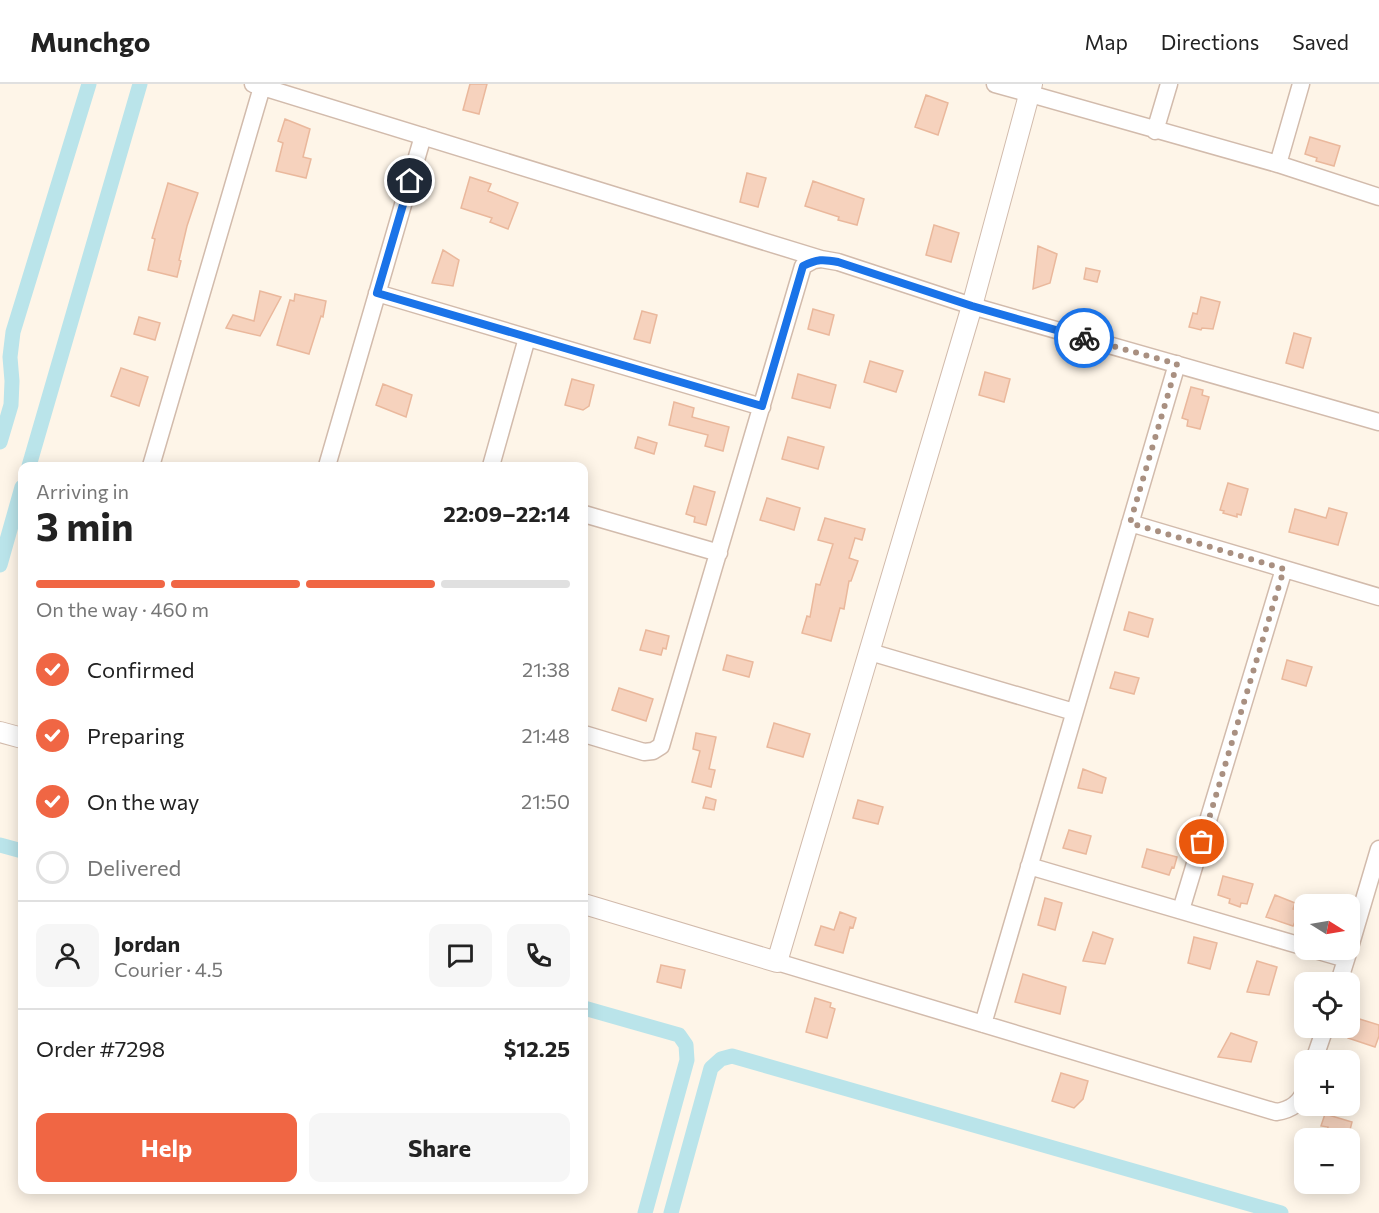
<!DOCTYPE html>
<meta charset="utf-8">
<style>
body{margin:0;font-family:Commissioner,sans-serif;background:#f6f6f6;color:#222;height:100vh;display:flex;flex-direction:column;font-size:22px;white-space:nowrap}
*{box-sizing:border-box;margin:0}
p{font-size:20px;color:#767676}
.icon{flex:none;width:33px;height:33px;fill:none;stroke:currentColor;stroke-width:2;stroke-linecap:round;stroke-linejoin:round}
.map{position:relative;flex:1;overflow:hidden}
.panel{position:absolute;left:18px;top:378px;width:570px;height:732px;display:flex;flex-direction:column;background:#fff;border-radius:12px;box-shadow:0 3px 15px #0003}
.panel>*{flex:none}
.needle{width:39px;rotate:101deg}
.tools{position:absolute;left:1294px;top:810px;display:grid;gap:12px}
.tools a{display:grid;place-items:center;width:66px;height:66px;border-radius:12px;background:#fff;box-shadow:0 3px 15px #0003;font-size:30px}
.pin{position:absolute;display:grid;place-items:center;width:51px;height:51px;color:#fff;margin:-26px;border:3px solid #fff;border-radius:50%;box-shadow:0 2px 6px #0007}
.courier{position:absolute;display:grid;place-items:center;width:60px;height:60px;margin:-30px;border:4px solid #1a73e8;border-radius:50%;background:#fff;color:#222;box-shadow:0 2px 8px #0007}
.summary em{font-style:normal;font-weight:700}
.summary div{display:flex;flex-direction:column-reverse}
.summary{display:flex;align-items:center;justify-content:space-between;height:102px;padding:0 18px}
h1{font-size:39px;font-weight:700;line-height:45px}
.bar{display:grid;grid-template-columns:repeat(4,1fr);gap:9px 6px;align-content:center;height:72px;padding:0 18px}
.bar i{height:8px;border-radius:4px;background:#e0e0e0}
.bar .selected{background:#f06644}
.bar p{grid-column:span 4}
.line{display:flex;align-items:center;gap:15px;padding:0 18px;border-top:2px solid #e0e0e0}
.line div{flex:1}
.round{display:grid;place-items:center;flex:none;width:63px;height:63px;border-radius:12px;background:#f6f6f6}
ol{padding:0 18px;list-style:none}
li{display:flex;align-items:center;gap:18px;height:66px}
li p{margin-inline-start:auto}
li .icon{padding:6px;border-radius:50%;background:#f06644;color:#fff;stroke-width:4}
li:last-child{color:#767676}
li i{width:33px;height:33px;border:3px solid #e0e0e0;border-radius:50%}
.primary-button{display:flex;gap:12px;margin-top:auto;padding:12px 18px}
.primary-button a{flex:1;height:69px;border-radius:12px;background:#f06644;color:#fff;font-size:24px;font-weight:700;line-height:69px;text-align:center}
.primary-button a+a{background:#f6f6f6;color:#222}
header{display:flex;align-items:center;gap:36px;box-sizing:border-box;height:84px;padding:0 30px;background:#fff;border-bottom:2px solid #e0e0e0}
header strong{font-size:28px}
nav{display:flex;gap:33px;margin-inline-start:auto;font-size:21px}
.map>svg:first-child{display:block}
.lines{fill:none;stroke-linecap:round;stroke-linejoin:round}
.canal{stroke:#bae4ea;stroke-width:15}
.building{fill:#f6d2bd;stroke:#eab89c;stroke-width:1.5}
.minor-casing{stroke:#d2bbac;stroke-width:19}
.tertiary-casing{stroke:#d2bbac;stroke-width:22}
.minor{stroke:#fff;stroke-width:16}
.tertiary{stroke:#fff;stroke-width:20}
.done{stroke:#a99081;stroke-width:6;stroke-dasharray:0 10.8}
.route{stroke:#1a73e8;stroke-width:8}
</style>
<header>
<strong>Munchgo</strong>
<nav><a>Map</a><a>Directions</a><a>Saved</a></nav>
</header>
<div class="map">
<svg width="1379" height="1129" viewBox="0 0 1379 1129">
<rect width="100%" height="100%" fill="#fef5e8"/>
<g class="lines">
<!-- canal -->
<path class="canal" d="M0 358 11 321 12 297 10 273 13 248 89 0
M29 382 140 0
M0 481 22 403
M0 761 22 767
M584 924 679 951 686 961 687 976 645 1129
M671 1129 711 984 721 975 732 972 1281 1129"/>
</g>
<!-- building -->
<path class="building" d="M470 0H487L479 30 463 26Z
M926 11 948 19 938 51 915 43Z
M285 35 310 45 303 73 311 75 306 94 276 87 283 59 278 57Z
M1310 53 1340 62 1334 82 1316 77 1317 74 1305 70Z
M747 89 766 94 758 123 740 118Z
M470 93 491 100 488 107 518 119 508 145 490 138 492 134 461 124Z
M813 97 864 115 857 141 838 136 839 133 805 122Z
M168 99 198 109 187 142 179 176 181 177 177 193 148 186 155 155 152 154Z
M934 141 959 149 951 178 926 171Z
M1038 162 1057 170 1050 199 1033 205Z
M443 166 459 176 453 202 432 199Z
M1086 184 1100 187 1097 198 1084 195Z
M260 207 281 213 260 252 226 244 233 231 254 237Z
M295 210 326 217 323 233 321 232 309 270 277 261 290 216 294 217Z
M1201 213 1220 218 1213 245 1202 244 1201 246 1189 243 1193 229 1197 230Z
M813 225 834 231 829 251 808 245Z
M642 227 657 231 650 259 634 255Z
M139 233 160 239 155 256 134 250Z
M1294 249 1311 254 1303 284 1286 279Z
M870 277 903 287 896 308 864 298Z
M121 284 148 293 139 322 111 312Z
M985 288 1010 295 1004 318 979 311Z
M798 290 836 301 830 324 792 314Z
M572 295 594 301 589 322 583 326 565 321Z
M383 300 412 311 406 333 376 321Z
M1191 303 1203 306 1202 311 1209 313 1200 345 1187 342 1188 336 1182 334Z
M674 318 694 324 692 333 729 343 723 367 705 362 708 351 669 341Z
M638 353 657 359 654 370 635 364Z
M788 353 824 363 818 385 782 375Z
M1228 399 1248 405 1241 431 1237 430V433L1223 429 1224 427 1220 426Z
M694 402 715 408 706 441 694 438 695 433 686 430Z
M767 414 800 424 794 446 760 436Z
M1329 424 1347 429 1338 461 1289 448 1295 425 1326 434Z
M825 434 865 445 862 456 855 454 849 474 858 477 851 497H849L844 525 840 524 831 557 802 549 807 532 810 533 816 500 820 501 833 460 818 456Z
M1129 528 1153 535 1148 553 1124 546Z
M646 546 669 552 666 565 663 564 661 571 640 566Z
M727 571 753 578 749 593 723 586Z
M1287 576 1312 583 1306 602 1282 595Z
M1115 588 1139 594 1134 610 1110 604Z
M619 604 653 615 646 637 612 626Z
M774 639 810 650 803 673 767 663Z
M696 649 716 653 709 685 715 686 711 703 692 698 700 667 693 665Z
M1083 685 1106 694 1102 709 1078 704Z
M706 713 716 716 714 726 703 724Z
M858 716 883 723 878 740 853 734Z
M1069 746 1091 752 1086 770 1063 764Z
M1147 765 1177 773 1174 784 1172 783 1169 791 1142 783Z
M1223 792 1253 800 1247 820 1241 819 1240 823 1229 819 1230 815 1218 811Z
M1275 811 1295 819 1293 825 1300 827 1293 842 1266 833Z
M1045 814 1062 819 1055 846 1038 841Z
M840 828 856 834 853 844 850 843 843 869 815 861 821 842 834 846Z
M1093 848 1113 855 1105 880 1083 877Z
M1194 853 1217 859 1210 885 1188 879Z
M1257 877 1277 883 1269 911 1247 908Z
M661 881 685 886 681 904 657 898Z
M1023 890 1066 903 1060 930 1015 918Z
M815 914 831 919 830 923 835 925 827 954 806 948Z
M1353 933 1379 941V952L1375 963 1348 954Z
M1231 949 1257 958 1251 978 1218 973Z
M1061 989 1088 997 1083 1015 1074 1024 1052 1017Z
M1325 1030 1352 1038 1348 1054 1326 1051 1328 1043 1321 1042Z"/>
<g class="lines">
<defs>
<path id="minor" d="M253 0 821 175 838 178 972 222 1379 338
M995 0 1278 80 1379 113
M1155 47 1169 0
M1278 80 1301 0
M377 209 762 323
M151 382 262 3
M327 382 423 52
M491 382 527 254
M584 430 719 469
M1130 439 1379 513
M870 568 1074 628
M584 650 644 668 653 667 661 662 803 182 814 176 821 175
M1029 782 1305 863
M1181 826 1284 485
M1350 863 1379 765
M1315 866 1346 875
M777 878 1276 1028C1291 1026 1301 1019 1305 1005
M1339 898 1349 866
M983 940 1177 280
M1314 976 1325 944"/>
<path id="tertiary" d="M0 648 22 654
M584 820 777 878 972 222 1032 0"/>
</defs>
<!-- minor casing -->
<use href="#minor" class="minor-casing"/>
<!-- tertiary casing -->
<use href="#tertiary" class="tertiary-casing"/>
<!-- minor -->
<use href="#minor" class="minor"/>
<!-- tertiary -->
<use href="#tertiary" class="tertiary"/>
</g>
<g class="lines">
<!-- done -->
<path class="done" d="M1084 254 1177 280 1130 439 1284 485 1202 758"/>
<!-- route -->
<path class="route" d="M410 97 377 209 762 322 803 182C817 175 823 175 838 178L972 222 1084 254"/>
</g>
</svg>
<div class="tools">
<a><svg class="needle" viewBox="-14 -14 28 28"><path d="M0-13l5 13h-10z" fill="#e53935"/><path d="M0 13l5-13h-10z" fill="#767676"/></svg></a>
<a><svg class="icon" aria-label="locate" viewBox="0 0 24 24"><circle cx="12" cy="12" r="6"/><path d="M12 2v4M12 18v4M2 12h4M18 12h4"/></svg></a>
<a>+</a>
<a>−</a>
</div>
<div class="pin" style="left:1202px;top:758px;background:#ea580c"><svg class="icon" aria-label="bag" viewBox="0 0 24 24"><path d="M5 8h14l-1 12H6zM9 8a3 3 0 0 1 6 0"/></svg></div>
<div class="pin" style="left:410px;top:97px;background:#1f2937"><svg class="icon" aria-label="home" viewBox="0 0 24 24"><path d="M3 11l9-7 9 7M6 9v11h12V9"/></svg></div>
<div class="courier" style="left:1084px;top:254px"><svg class="icon" aria-label="bike" viewBox="0 0 24 24"><circle cx="6" cy="16" r="4"/><circle cx="18" cy="16" r="4"/><path d="M6 16l4-8h5l3 8M10 8l3 8H6M13 5h3"/></svg></div>
<section class="panel">
<div class="summary"><div><h1>3 min</h1><p>Arriving in</p></div><em>22:09–22:14</em></div>
<div class="bar"><i class="selected"></i><i class="selected"></i><i class="selected"></i><i></i><p>On the way · 460 m</p></div>
<ol>
<li><svg class="icon" aria-label="check" viewBox="0 0 24 24"><path d="M5 12l5 5 9-10"/></svg>Confirmed<p>21:38</p></li>
<li><svg class="icon" aria-label="check" viewBox="0 0 24 24"><path d="M5 12l5 5 9-10"/></svg>Preparing<p>21:48</p></li>
<li><svg class="icon" aria-label="check" viewBox="0 0 24 24"><path d="M5 12l5 5 9-10"/></svg>On the way<p>21:50</p></li>
<li><i></i>Delivered</li>
</ol>
<div class="line" style="height:108px"><a class="round"><svg class="icon" aria-label="person" viewBox="0 0 24 24"><circle cx="12" cy="8" r="4"/><path d="M4 21q1-7 8-7t8 7"/></svg></a><div><b>Jordan</b><p>Courier · 4.5</p></div><a class="round"><svg class="icon" aria-label="chat" viewBox="0 0 24 24"><path d="M4 5h16v11H9l-5 4z"/></svg></a><a class="round"><svg class="icon" aria-label="phone" viewBox="0 0 24 24"><path d="M5 4h4l2 5-3 2q2 4 5 5l2-3 5 2v4C11 20 4 13 5 4z"/></svg></a></div>
<div class="line" style="height:78px"><div>Order #7298</div><b>$12.25</b></div>
<div class="primary-button"><a>Help</a><a>Share</a></div>
</section>
</div>
